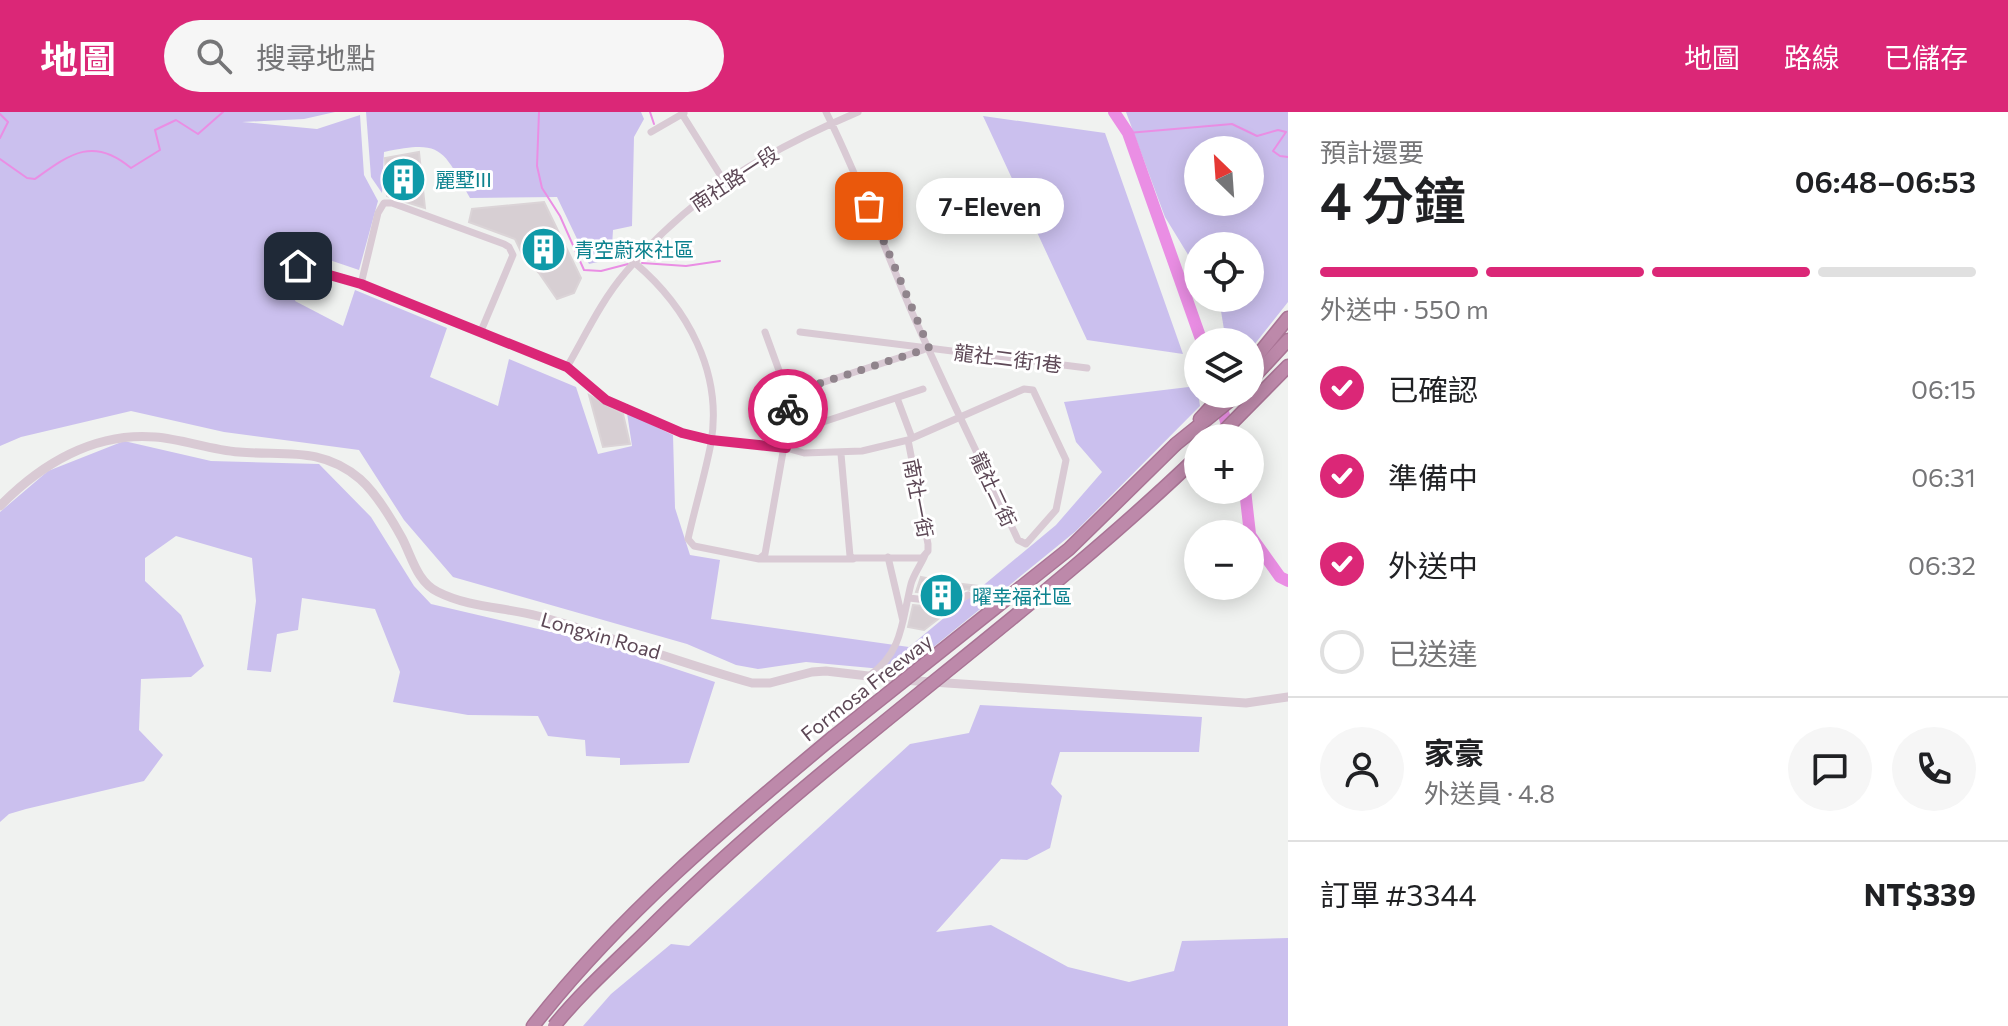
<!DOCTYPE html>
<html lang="zh-TW">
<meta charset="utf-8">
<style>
body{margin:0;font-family:Commissioner,"Noto Sans TC",sans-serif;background:#f6f6f6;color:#202124;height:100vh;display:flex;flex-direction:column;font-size:30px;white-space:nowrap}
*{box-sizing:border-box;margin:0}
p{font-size:26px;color:#757577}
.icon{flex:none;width:44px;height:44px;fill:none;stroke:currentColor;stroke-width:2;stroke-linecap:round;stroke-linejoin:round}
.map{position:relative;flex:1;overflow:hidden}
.side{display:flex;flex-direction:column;background:#fff;width:720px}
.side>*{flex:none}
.needle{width:52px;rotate:335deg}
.controls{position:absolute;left:1184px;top:24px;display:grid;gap:16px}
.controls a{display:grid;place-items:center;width:80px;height:80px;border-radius:50%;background:#fff;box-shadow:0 4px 20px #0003;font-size:40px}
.pin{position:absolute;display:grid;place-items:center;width:68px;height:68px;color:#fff;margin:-34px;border-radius:16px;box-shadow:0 4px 12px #0006}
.courier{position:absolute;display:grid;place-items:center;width:80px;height:80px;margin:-40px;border:6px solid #db2777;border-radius:50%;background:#fff;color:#222;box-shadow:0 2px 10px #0007}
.bubble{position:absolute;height:56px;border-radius:28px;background:#fff;box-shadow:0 4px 20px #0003;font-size:26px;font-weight:600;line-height:56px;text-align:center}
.headline em{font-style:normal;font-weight:600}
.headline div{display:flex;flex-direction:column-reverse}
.headline{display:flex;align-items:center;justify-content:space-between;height:136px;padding:0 32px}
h1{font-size:52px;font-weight:600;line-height:60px}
.bar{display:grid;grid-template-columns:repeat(4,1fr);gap:12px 8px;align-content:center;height:96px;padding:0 32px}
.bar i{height:10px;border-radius:6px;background:#e0e0e0}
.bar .selected{background:#db2777}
.bar p{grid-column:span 4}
.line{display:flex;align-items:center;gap:20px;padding:0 32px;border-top:2px solid #e0e0e0}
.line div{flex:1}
.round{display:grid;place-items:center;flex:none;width:84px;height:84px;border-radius:42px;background:#f6f6f6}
ol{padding:0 32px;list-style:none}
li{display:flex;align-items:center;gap:24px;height:88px}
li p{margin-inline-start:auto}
li .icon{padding:8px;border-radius:50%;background:#db2777;color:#fff;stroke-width:4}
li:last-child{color:#757577}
li i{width:44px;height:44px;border:4px solid #e0e0e0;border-radius:50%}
header{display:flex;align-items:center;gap:48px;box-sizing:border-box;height:112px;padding:0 40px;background:#db2777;color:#fff}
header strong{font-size:38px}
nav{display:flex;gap:44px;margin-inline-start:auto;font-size:28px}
.search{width:560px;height:72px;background:#f6f6f6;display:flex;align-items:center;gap:20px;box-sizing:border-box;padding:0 28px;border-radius:44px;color:#757577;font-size:30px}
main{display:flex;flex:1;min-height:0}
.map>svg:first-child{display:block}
.green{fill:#cbc0ee;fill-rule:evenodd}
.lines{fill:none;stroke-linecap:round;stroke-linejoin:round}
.stream{stroke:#ea8ee4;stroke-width:2}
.river{stroke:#ea8ee4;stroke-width:12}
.building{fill:#d7cfd3;stroke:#dbd4d7;stroke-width:2}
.motorway-casing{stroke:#a97495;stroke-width:15}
.minor{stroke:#d9cad4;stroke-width:7}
.tertiary{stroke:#d9cad4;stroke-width:9}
.motorway{stroke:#bd89aa;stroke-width:12}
.motorway-bridge-casing{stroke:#a97495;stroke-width:15;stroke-linecap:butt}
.motorway-bridge{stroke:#bd89aa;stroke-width:12}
.done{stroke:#90848c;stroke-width:8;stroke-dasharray:0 14.4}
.route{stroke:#db2777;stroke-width:10}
.labels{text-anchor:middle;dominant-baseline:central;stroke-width:6;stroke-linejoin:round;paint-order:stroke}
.street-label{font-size:20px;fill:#5d4856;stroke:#fff}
.culture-label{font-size:20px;fill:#0d838f;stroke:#fff;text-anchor:start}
</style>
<header>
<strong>地圖</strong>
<div class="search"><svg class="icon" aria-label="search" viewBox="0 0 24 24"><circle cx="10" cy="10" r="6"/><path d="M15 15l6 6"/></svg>搜尋地點</div>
<nav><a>地圖</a><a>路線</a><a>已儲存</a></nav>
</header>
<main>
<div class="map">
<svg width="1288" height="914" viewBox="0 0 1288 914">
<rect width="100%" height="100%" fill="#f0f2f0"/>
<!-- green -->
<path class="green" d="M0 0H335L304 7 242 10 317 17 360 3 364 63 378 89 359 158 297 137 283 157 304 169 295 189 343 214 355 178 447 216 430 265 498 294 509 247 576 275 598 342 632 334 627 301 673 323 675 396 690 443 720 448 711 507 909 535 1056 413 1102 360 1076 330 1064 290 1197 274 1200 294 1076 419 904 559 806 550 758 557 736 553 687 532 453 465 404 408 359 338 224 320 131 299 21 325 0 334Z
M366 0H641L644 7 634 25 632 114 613 118 612 134 629 136 624 144 589 152 557 85 470 86C442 36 442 28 384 40L382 81 371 65Z
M1126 0H1288V190L1250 238V230H1226L1221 199 1214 186H1250V134H1198V159L1165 105ZM1250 38V90H1198V38Z
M983 4 1105 21 1183 242 1087 228Z
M124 329 211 349 319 352 371 405 414 474 431 492 598 531 715 570 689 651 620 653V646L586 644 585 628 548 624 538 604 468 603 393 590 400 560 375 497 302 486 298 518 277 522 271 560 247 558 256 489 252 446 176 424 145 446V469L181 503 204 554 191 565 141 567 139 618 163 643 144 669 26 697 9 702 0 710V400L48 359Z
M980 593 1202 605 1199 640H1060L1051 672 1062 684 1050 736 1027 748 1001 747 936 820 991 813 1068 855 1129 870 1174 859 1182 829 1288 826V914H583L611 882 671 832 689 834 910 632 969 621Z"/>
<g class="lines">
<!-- stream -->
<path class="stream" d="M539 0 537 54 542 76 560 104 584 158 601 159 628 152
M650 0 654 12
M0 2 8 10 0 26
M1128 21 1232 12 1257 24 1278 18 1286 20 1273 39 1280 44 1288 45
M0 47 27 66 35 67C70 42 93 24 131 56L160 38 155 18 176 8 198 22 223 0
M642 151 686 154 720 149"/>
<!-- river -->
<path class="river" d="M1114 0 1128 21 1202 230
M1219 287 1231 326
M1245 378 1250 422
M1250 423 1280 465 1288 469"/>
</g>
<!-- building -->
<path class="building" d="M419 40 425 96 387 84 385 46Z
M544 90 581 166 574 181 557 187 539 161 524 146 515 127 469 110 472 97Z
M589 283 623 302 630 332 603 335Z
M921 465 954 471 979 474 973 479 966 477 951 484 916 480Z
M913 493 951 497 924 518 908 515Z"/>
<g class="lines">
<defs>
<path id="motorway" d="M1250 253 1288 206
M1250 269 1288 228
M1200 307 1223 282
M1217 326 1288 254
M1176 332 1238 282
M533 914C618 805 726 714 832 626"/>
</defs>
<!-- motorway casing -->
<use href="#motorway" class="motorway-casing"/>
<!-- minor -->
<path class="minor" d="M682 2 724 69
M651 20 684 1
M635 151C687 195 723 260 711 331 705 363 695 395 688 427L694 434 759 447 765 442 789 306 785 275 765 220
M298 154 361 172 567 255 606 288 682 321 711 328 786 336 804 341 862 339 908 328 1024 277 1033 278 1066 348 1056 398 1026 432 1018 428C982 350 944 274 910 196 882 130 858 64 826 0
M361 172 378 101 384 91H392L504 132 509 135 513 143 481 219
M800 220 1087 256
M567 255C585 224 601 189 625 161 692 82 764 40 858 0
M785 275 818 272 923 238
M897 286 912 326
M823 310 923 277
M841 342 850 444 853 446H922L928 439V432L908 328
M888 445 903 509
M759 447H853
M909 486 952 491 968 483
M870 563C903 540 902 508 911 472 914 461 921 453 925 443"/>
<!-- tertiary -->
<path class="tertiary" d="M0 394C41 352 94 320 155 325 183 327 210 338 239 340 283 344 321 334 360 367 377 382 391 406 402 426 412 445 417 470 438 480 470 496 504 495 538 504 610 524 680 551 752 571H770L812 560 826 559 902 568 1246 591 1288 585"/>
<!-- motorway -->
<use href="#motorway" class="motorway"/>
<defs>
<path id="motorway-bridge" d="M832 626 1069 437 1176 332
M554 914C584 877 622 844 656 810 826 642 1026 509 1198 344"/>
</defs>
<!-- motorway-bridge casing -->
<use href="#motorway-bridge" class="motorway-bridge-casing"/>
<!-- motorway-bridge -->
<use href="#motorway-bridge" class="motorway-bridge"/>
</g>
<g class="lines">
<!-- done -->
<path class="done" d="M788 297 785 275 818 272 929 236 869 94"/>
<!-- route -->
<path class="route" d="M298 154 361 172 567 255 606 288 682 321 711 328 786 336 788 297"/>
</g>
<!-- icons -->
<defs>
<symbol id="building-disc" viewBox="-11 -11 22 22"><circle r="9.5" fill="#0f9aa8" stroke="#fff"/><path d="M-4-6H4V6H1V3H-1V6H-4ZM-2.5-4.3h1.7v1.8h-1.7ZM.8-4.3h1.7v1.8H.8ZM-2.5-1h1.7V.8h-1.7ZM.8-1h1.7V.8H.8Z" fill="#fff"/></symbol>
</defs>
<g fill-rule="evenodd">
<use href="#building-disc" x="378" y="42" width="51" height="51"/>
<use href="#building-disc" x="518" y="112" width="51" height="51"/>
<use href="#building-disc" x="916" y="458" width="51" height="51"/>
</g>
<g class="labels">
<!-- street labels -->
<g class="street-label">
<text transform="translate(734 66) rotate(-33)">南社路一段</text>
<text transform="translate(1008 246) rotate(7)">龍社二街1巷</text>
<text transform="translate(994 377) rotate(65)">龍社二街</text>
<text transform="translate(919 386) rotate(79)">南社一街</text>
<text transform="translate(601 523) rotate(16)">Longxin Road</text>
<text transform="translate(866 575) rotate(-38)">Formosa Freeway</text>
</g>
<!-- culture labels -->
<g class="culture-label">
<text x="435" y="67">麗墅III</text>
<text x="574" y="137">青空蔚來社區</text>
<text x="972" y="484">曜幸福社區</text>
</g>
</g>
</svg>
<div class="controls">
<a><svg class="needle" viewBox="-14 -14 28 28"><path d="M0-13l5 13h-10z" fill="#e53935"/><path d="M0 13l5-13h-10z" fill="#757577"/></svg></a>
<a><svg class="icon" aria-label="locate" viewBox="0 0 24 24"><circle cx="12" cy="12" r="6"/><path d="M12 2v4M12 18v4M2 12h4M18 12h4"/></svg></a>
<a><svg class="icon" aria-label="layers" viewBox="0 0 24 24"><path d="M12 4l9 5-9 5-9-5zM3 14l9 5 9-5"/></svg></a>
<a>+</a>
<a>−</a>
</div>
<div class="pin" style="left:869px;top:94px;background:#ea580c"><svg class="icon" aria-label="bag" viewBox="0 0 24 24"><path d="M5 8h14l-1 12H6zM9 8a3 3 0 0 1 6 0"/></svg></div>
<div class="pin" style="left:298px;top:154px;background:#1f2937"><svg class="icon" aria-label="home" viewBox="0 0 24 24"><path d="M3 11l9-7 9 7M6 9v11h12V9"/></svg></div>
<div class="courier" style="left:788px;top:297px"><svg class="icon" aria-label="bike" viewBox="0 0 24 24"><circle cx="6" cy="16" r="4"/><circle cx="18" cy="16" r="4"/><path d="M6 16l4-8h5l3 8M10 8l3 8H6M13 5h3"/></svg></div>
<div class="bubble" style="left:916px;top:66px;width:148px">7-Eleven</div>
</div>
<section class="side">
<div class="headline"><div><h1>4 分鐘</h1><p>預計還要</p></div><em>06:48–06:53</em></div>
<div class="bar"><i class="selected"></i><i class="selected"></i><i class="selected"></i><i></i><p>外送中 · 550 m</p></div>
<ol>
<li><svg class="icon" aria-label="check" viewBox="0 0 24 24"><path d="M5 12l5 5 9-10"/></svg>已確認<p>06:15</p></li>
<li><svg class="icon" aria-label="check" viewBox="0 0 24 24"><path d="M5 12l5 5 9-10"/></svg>準備中<p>06:31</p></li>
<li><svg class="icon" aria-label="check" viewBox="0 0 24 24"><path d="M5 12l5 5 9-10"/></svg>外送中<p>06:32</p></li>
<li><i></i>已送達</li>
</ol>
<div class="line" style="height:144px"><a class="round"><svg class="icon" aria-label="person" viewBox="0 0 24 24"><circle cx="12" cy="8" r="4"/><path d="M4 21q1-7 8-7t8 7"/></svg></a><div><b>家豪</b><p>外送員 · 4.8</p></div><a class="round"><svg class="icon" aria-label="chat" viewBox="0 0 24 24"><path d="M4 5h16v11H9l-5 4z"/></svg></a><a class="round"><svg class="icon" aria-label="phone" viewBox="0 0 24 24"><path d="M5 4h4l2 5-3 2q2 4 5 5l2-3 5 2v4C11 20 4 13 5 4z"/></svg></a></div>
<div class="line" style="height:104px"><div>訂單 #3344</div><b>NT$339</b></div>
</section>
</main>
